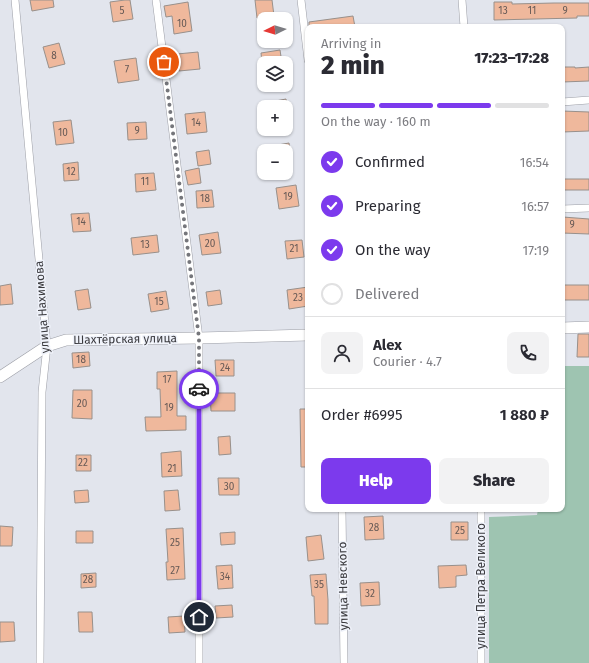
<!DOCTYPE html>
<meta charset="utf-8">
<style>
body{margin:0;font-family:"Fira Sans",sans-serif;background:#f2f2f3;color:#2b2b33;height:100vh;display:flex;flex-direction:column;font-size:15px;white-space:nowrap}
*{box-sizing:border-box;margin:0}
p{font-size:13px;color:#7c7c81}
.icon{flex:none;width:22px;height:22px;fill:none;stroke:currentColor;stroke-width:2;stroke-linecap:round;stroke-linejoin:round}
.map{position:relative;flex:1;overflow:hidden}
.sheet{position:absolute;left:305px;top:24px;width:260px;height:488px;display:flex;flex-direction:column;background:#fff;border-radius:8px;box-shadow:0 1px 3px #0004}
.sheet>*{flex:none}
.needle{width:26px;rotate:265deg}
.buttons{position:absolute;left:257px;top:12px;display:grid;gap:8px}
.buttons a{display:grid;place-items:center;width:36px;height:36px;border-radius:8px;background:#fff;box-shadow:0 1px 3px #0004;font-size:20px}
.pin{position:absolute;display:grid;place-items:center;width:34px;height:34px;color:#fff;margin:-17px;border:2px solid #fff;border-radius:50%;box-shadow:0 1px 4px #0007}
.courier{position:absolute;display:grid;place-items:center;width:40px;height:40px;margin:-20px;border:3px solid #7c3aed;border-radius:50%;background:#fff;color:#222;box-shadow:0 1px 5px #0007}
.summary em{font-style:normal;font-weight:800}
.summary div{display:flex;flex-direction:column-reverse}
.summary{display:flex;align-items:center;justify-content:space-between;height:68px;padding:0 16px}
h1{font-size:26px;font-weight:800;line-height:30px}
.bar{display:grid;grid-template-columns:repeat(4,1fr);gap:6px 4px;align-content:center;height:48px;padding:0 16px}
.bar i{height:5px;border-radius:3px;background:#e1e1e2}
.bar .on{background:#7c3aed}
.bar p{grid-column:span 4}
.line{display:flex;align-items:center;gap:10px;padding:0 16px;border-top:1px solid #e1e1e2}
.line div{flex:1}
.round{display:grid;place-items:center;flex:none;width:42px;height:42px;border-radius:8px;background:#f2f2f3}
ol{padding:0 16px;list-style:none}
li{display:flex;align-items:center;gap:12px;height:44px}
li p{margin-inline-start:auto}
li .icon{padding:4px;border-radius:50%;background:#7c3aed;color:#fff;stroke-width:4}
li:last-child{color:#7c7c81}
li i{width:22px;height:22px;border:2px solid #e1e1e2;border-radius:50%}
.action{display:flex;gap:8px;margin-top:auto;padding:8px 16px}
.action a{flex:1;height:46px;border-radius:8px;background:#7c3aed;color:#fff;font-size:16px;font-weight:800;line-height:46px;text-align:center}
.action a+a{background:#f2f2f3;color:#2b2b33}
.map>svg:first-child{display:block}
.green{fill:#9ec4b1}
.building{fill:#efb89c;stroke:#98908b}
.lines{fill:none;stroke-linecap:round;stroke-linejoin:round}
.street-casing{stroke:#9c9ea6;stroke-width:8}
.secondary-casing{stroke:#9c9ea6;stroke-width:12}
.street{stroke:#fff;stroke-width:7}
.secondary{stroke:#fff;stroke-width:11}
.done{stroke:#75767b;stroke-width:4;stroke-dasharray:0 7.2}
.route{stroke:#7c3aed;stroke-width:5}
.labels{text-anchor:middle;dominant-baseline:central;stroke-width:3;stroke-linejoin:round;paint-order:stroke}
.number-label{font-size:10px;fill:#675a56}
.street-label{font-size:12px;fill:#3a3a3e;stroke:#eff2fa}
</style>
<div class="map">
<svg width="589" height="663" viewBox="0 0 589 663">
<rect width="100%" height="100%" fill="#e2e5ed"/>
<!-- green -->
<path class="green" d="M562 366H589V663H489V517L537 515 538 509H562Z"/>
<!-- building -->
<path class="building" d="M30 0H53L54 7 32 11Z
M125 0H130L133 19 113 22 110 2Z
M255 0H272L274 16 257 18Z
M188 2 192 31 174 34 172 16 166 17 164 6Z
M494 2H512V4L554 3H589V16H577V18L494 20Z
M353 16 355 27H309V22Z
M59 43 65 64 49 68 43 47Z
M280 50 282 63H262L261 53Z
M198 52 200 69 179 71 177 54Z
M136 58 139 80 118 83 114 61Z
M562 67H575V68L589 67V81L562 82Z
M286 99 287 107H265V103Z
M562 111 589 112V131L562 132Z
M205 112 207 132 187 134 185 114Z
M71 120 74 143 56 145 53 122Z
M146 122 147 139 128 140 127 123Z
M289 143 290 151H267V147Z
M209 150 211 164 198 166 196 152Z
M78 162 79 180 64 181 63 164Z
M199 168 201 183 188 185 185 171Z
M154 173 156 190 136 192 135 174Z
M562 179H589V190H562Z
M296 185 299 206 279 209 276 188Z
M212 190 214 207 197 208 196 191Z
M89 213 91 231 73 232 71 214Z
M563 217 589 219V234L562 233Z
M218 232 221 253 202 255 199 235Z
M157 235 159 252 133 255 131 238Z
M302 240 304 257 287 259 285 241Z
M11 284 13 304 0 305V286Z
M562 285H589V300H562Z
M308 287V306L289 309 287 290Z
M88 289 91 308 78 310 75 291Z
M220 290 222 304 208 306 206 292Z
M166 291 169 309 151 312 148 294Z
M578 334H589V357H577Z
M89 352 90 366 73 368 72 353Z
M215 360H234V376H216Z
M177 371V416H186V430L146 431 145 417H161L160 389H157V372Z
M73 390H92V419L72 418Z
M210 393H235V411H211Z
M300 409H308V467H301Z
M230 436 231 454 219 455 218 437Z
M181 451 182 476 162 477 161 453Z
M76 455H91V471H76Z
M218 478H239V495H219Z
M88 490 89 502 75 503 74 491Z
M178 490 180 510 165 511 164 491Z
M383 516 384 539 365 540 364 517Z
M451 522H468V540H451Z
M0 526 13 527 12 546H0Z
M183 528 185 579 167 580 166 562H168L166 529Z
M76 531H93V543H76Z
M235 532V544L221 545 220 533Z
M321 535 324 559 308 561 306 537Z
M232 565 233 588 218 589 216 566Z
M466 565 467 575 456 576V587L439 588 438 566Z
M96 573V587L81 588V574Z
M326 574 328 600V624H315L314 596H312L310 575Z
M379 582 380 605 361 606 360 583Z
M232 605 233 617 216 618 215 606Z
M78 612H92L93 632H79Z
M184 616 185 632 169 633 168 617Z
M0 622H14L15 641 0 642Z"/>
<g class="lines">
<defs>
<path id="street" d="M15 0 47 346 42 392 40 663
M156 0 199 338V663
M301 0 308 60
M462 0 464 27
M562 102 589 100
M562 209 589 208
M342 509 344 663
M481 663V509"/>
<path id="secondary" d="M562 328 589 327
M0 377 47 346 66 340 199 338 308 335"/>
</defs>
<!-- street casing -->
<use href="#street" class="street-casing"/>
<!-- secondary casing -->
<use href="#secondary" class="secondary-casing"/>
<!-- street -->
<use href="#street" class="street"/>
<!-- secondary -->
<use href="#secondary" class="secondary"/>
</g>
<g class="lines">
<!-- done -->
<path class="done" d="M164 62 199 338V389"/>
<!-- route -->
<path class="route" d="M199 389V617"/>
</g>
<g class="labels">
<!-- number labels -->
<g class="number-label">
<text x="122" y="11">5</text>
<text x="503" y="11">13</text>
<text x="532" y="11">11</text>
<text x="565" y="11">9</text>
<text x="182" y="24">10</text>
<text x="54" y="56">8</text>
<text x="127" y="70">7</text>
<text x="196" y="123">14</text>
<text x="137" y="131">9</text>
<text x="63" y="133">10</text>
<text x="71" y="172">12</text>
<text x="145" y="182">11</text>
<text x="288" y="197">19</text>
<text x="205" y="199">18</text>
<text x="81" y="222">14</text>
<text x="572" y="225">9</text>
<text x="210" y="244">20</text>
<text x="145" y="245">13</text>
<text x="294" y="249">21</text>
<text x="298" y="298">23</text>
<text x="159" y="302">15</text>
<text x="81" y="360">18</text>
<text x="225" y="368">24</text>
<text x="167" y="380">17</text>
<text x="82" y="404">20</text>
<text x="169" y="408">19</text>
<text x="83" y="463">22</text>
<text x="172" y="469">21</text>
<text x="229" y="487">30</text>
<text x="374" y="528">28</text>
<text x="460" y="531">25</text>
<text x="175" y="543">25</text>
<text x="175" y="571">27</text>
<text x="225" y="577">34</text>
<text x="88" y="580">28</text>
<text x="319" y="585">35</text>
<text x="370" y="594">32</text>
</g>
<!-- street labels -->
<g class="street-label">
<text transform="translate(42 307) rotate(-94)">улица Нахимова</text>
<text transform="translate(125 339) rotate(-1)">Шахтёрская улица</text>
<text transform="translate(343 586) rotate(-91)">улица Невского</text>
<text transform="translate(481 586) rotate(-90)">улица Петра Великого</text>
</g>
</g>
</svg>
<div class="buttons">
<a><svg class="needle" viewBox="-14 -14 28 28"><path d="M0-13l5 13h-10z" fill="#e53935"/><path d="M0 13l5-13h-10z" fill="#7c7c81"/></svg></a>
<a><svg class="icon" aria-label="layers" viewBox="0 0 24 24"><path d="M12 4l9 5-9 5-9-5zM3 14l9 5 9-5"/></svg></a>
<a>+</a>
<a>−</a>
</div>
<div class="pin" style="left:164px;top:62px;background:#ea580c"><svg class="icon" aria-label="bag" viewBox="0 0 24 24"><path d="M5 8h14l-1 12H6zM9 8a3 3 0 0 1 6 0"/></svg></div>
<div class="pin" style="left:199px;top:617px;background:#1f2937"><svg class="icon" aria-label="home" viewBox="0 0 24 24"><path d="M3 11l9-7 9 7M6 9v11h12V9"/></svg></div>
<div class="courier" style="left:199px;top:389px"><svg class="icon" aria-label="car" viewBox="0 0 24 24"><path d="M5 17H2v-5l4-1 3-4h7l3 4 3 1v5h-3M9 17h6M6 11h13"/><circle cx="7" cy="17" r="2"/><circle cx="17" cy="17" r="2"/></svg></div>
<section class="sheet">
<div class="summary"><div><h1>2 min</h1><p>Arriving in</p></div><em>17:23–17:28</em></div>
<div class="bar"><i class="on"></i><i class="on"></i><i class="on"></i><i></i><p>On the way · 160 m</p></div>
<ol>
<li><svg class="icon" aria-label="check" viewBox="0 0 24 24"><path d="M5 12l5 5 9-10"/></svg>Confirmed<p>16:54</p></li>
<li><svg class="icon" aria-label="check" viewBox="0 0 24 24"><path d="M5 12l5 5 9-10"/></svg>Preparing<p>16:57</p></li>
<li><svg class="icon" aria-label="check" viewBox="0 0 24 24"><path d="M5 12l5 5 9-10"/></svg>On the way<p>17:19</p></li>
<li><i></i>Delivered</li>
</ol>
<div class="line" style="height:72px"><a class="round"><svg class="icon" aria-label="person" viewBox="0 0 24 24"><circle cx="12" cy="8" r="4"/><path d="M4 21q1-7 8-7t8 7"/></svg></a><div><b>Alex</b><p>Courier · 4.7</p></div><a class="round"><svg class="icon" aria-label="phone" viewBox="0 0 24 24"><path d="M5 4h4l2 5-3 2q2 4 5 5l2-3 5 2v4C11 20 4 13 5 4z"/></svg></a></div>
<div class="line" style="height:52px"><div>Order #6995</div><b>1 880 ₽</b></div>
<div class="action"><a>Help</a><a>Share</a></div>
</section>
</div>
